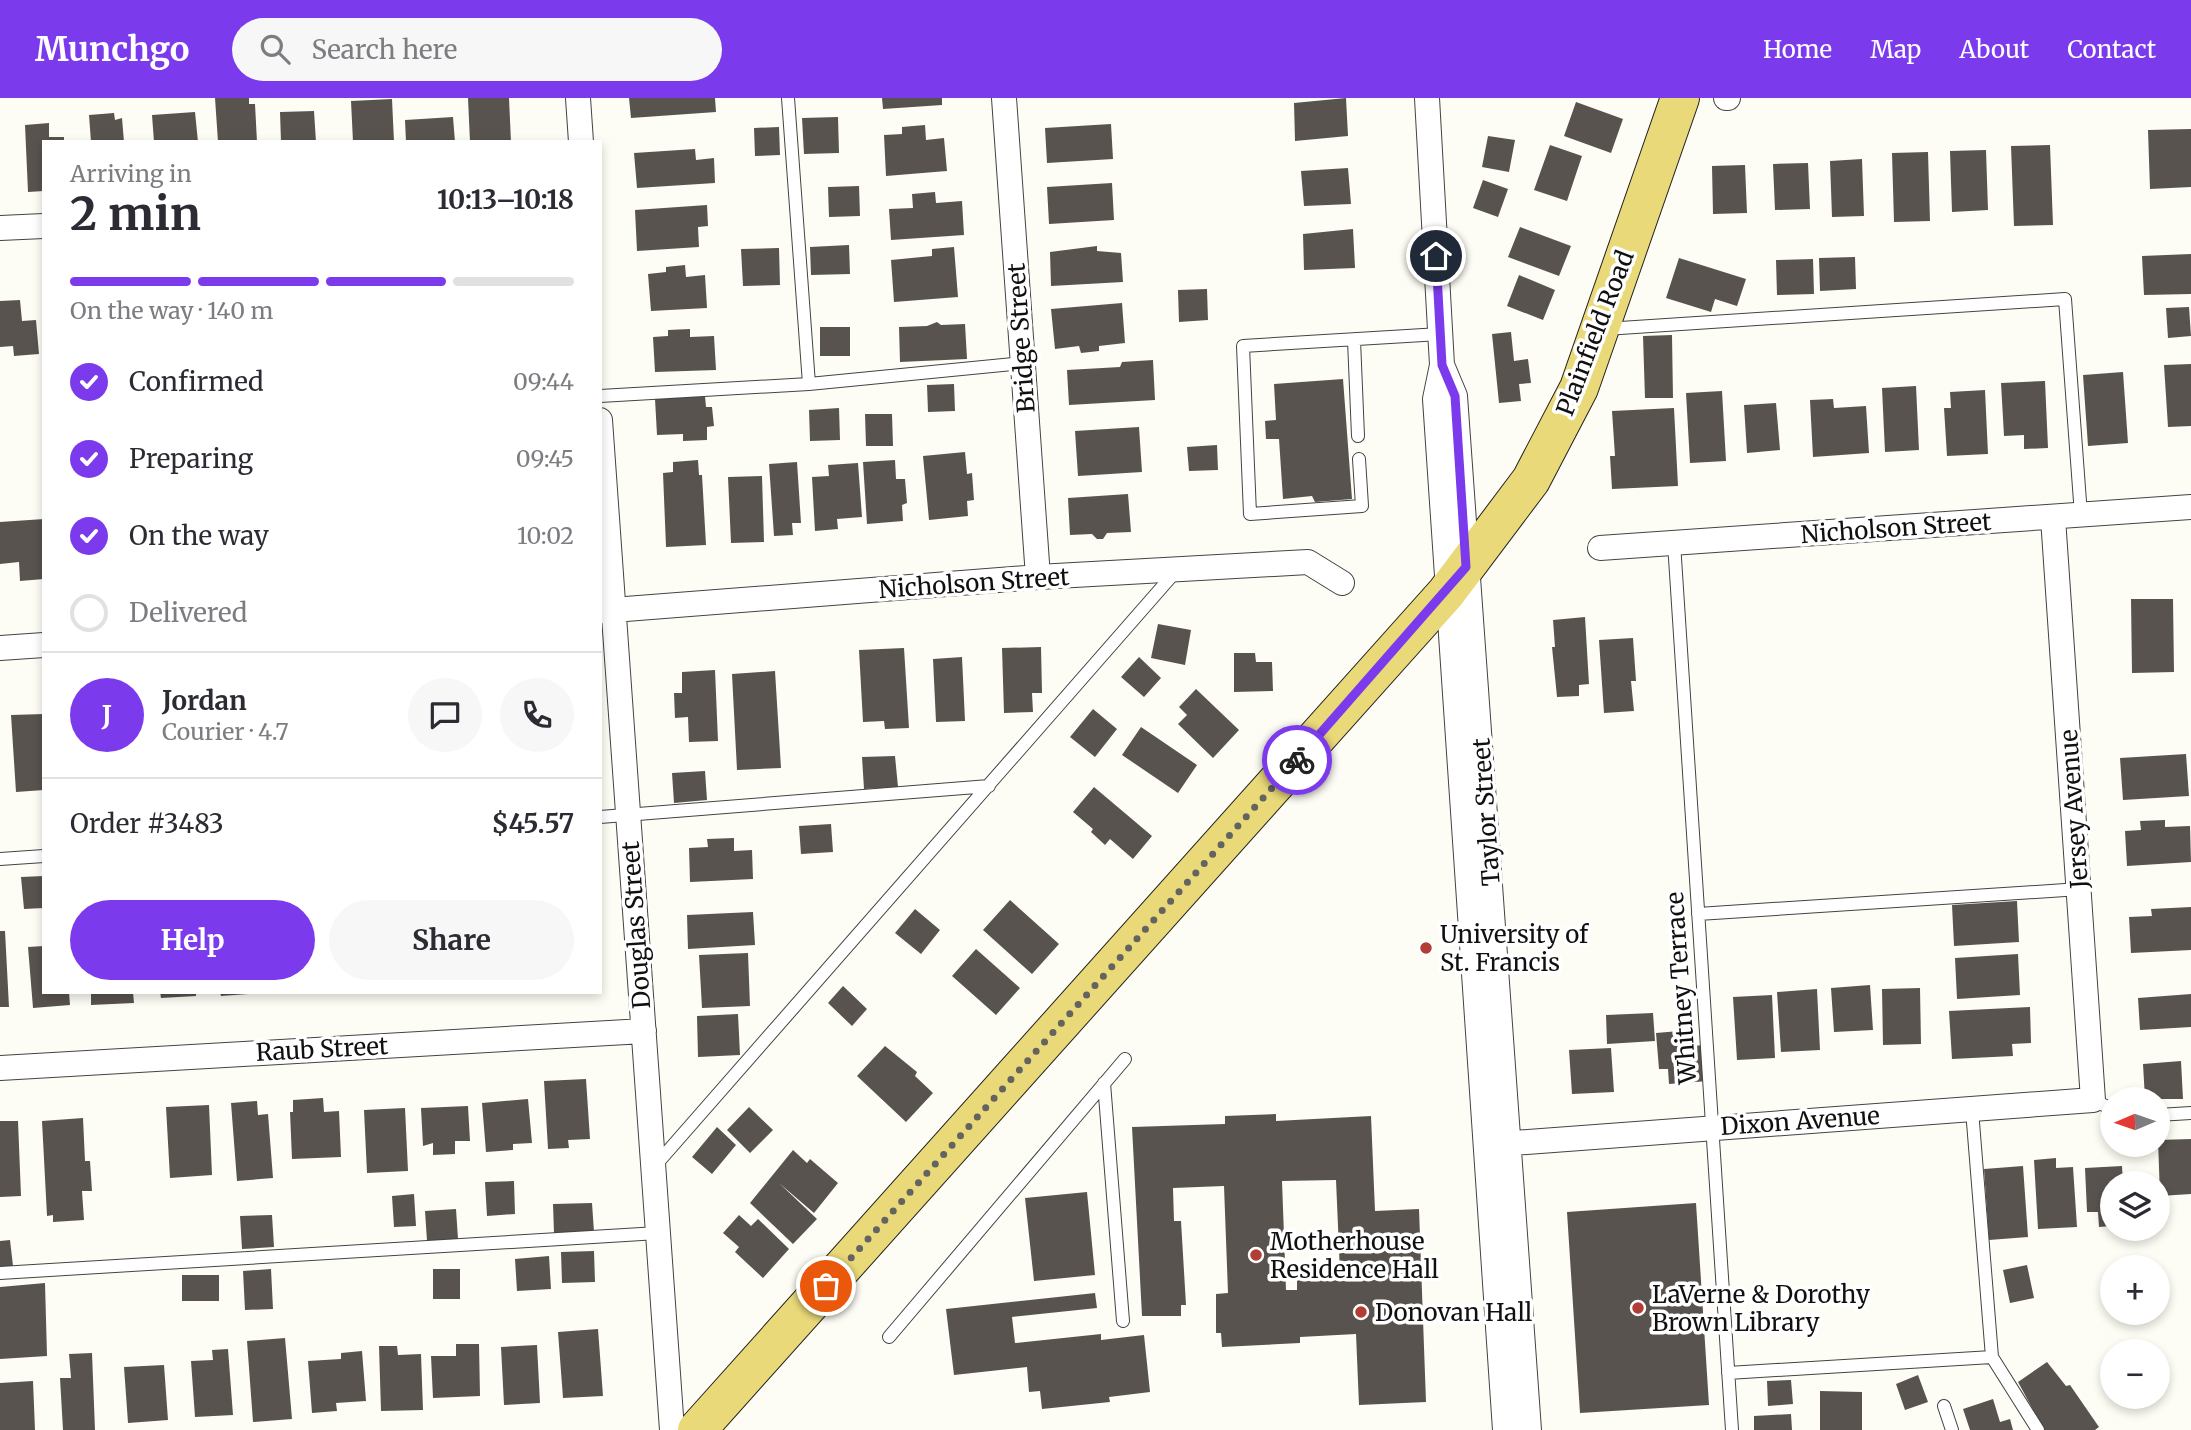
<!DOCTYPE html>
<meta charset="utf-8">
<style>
body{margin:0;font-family:Merriweather,serif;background:#f7f7f7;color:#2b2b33;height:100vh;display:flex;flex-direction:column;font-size:26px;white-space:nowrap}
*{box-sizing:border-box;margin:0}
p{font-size:23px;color:#7c7c81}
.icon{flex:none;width:38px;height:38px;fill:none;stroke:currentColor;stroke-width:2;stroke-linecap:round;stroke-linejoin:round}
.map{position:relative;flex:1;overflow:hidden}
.sheet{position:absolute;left:42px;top:42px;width:560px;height:854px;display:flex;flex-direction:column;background:#fff;border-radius:0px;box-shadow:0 4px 10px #0003}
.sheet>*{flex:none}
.needle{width:46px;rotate:268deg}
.tools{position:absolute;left:2100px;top:989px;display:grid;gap:14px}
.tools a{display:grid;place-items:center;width:70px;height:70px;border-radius:50%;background:#fff;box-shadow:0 4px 10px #0003;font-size:35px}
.pin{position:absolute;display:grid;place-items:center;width:60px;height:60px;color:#fff;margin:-30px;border:4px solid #fff;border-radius:50%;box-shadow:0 2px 7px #0007}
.courier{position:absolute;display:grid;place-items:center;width:70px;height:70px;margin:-35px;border:5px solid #7c3aed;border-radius:50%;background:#fff;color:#222;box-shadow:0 2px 9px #0007}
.headline em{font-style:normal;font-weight:700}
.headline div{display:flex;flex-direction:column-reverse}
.headline{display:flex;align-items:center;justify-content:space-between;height:119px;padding:0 28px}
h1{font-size:46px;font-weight:700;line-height:52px}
.bar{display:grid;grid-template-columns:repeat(4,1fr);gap:10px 7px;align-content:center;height:84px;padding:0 28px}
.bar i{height:9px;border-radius:5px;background:#e1e1e2}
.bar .current{background:#7c3aed}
.bar p{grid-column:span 4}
.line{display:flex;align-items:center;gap:18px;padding:0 28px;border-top:2px solid #e1e1e2}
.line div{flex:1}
.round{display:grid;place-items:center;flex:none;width:74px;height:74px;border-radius:37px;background:#f7f7f7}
ol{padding:0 28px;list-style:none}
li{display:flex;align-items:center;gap:21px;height:77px}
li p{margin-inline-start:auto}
li .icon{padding:7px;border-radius:50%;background:#7c3aed;color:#fff;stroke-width:4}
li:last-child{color:#7c7c81}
li i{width:38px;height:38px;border:4px solid #e1e1e2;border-radius:50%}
.primary-button{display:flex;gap:14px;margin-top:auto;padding:14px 28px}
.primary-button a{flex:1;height:80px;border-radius:42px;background:#7c3aed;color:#fff;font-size:28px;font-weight:700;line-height:80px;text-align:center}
.primary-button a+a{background:#f7f7f7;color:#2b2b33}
header{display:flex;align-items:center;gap:42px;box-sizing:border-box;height:98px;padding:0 35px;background:#7c3aed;color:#fff}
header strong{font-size:33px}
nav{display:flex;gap:38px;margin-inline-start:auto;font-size:24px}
.search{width:490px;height:63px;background:#f7f7f7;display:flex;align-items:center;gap:18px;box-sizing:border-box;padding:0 24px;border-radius:38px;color:#7c7c81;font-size:26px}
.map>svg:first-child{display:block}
.building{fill:#58534e;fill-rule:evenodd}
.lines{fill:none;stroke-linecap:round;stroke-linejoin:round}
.lane-casing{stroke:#434343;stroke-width:14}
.street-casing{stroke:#434343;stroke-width:26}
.primary-casing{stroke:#212121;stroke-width:40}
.lane{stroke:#fff;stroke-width:12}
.street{stroke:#fff;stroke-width:24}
.primary{stroke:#e9d979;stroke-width:38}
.done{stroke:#636360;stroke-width:7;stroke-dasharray:0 12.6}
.route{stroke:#7c3aed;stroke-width:9}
.poi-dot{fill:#b23d37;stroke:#fff;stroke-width:2.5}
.labels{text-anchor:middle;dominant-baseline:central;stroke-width:7;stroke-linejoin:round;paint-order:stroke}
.street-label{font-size:24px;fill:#101010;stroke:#fff}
.poi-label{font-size:24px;fill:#101010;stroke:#fff;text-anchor:start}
</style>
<header>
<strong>Munchgo</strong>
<div class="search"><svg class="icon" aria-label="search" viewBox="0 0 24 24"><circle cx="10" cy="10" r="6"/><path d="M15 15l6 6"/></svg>Search here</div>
<nav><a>Home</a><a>Map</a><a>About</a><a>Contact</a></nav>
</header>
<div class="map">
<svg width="2191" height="1332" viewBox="0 0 2191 1332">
<rect width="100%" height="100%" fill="#fefdf5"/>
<!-- building -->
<path class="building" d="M215 0H249V6H255L257 44H218Z
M468 0H509L511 44H470Z
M629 0H715L716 14 631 20Z
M882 0H942V7L883 11Z
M1346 0 1348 38 1295 43 1294 5Z
M392 1 394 44H353L351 3Z
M1576 4 1623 21 1611 55 1564 38Z
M314 13 316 44H281L280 14Z
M195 14 198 44H154L152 17Z
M114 15 115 22 122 20 124 44H91L89 17Z
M453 19 455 44H406L405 22Z
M838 19 839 55 804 56 802 20Z
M49 25V39H64V44H44V93L28 94 25 27Z
M1111 26 1113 61 1047 65 1045 30Z
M925 27 926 42 944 40 947 73 886 78 884 37 902 36V29Z
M779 29 780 57 755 58 754 30Z
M2191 31V89L2150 91 2148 32Z
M1488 38 1515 42 1509 74 1482 69Z
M1550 47 1582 58 1567 103 1534 92Z
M2050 47 2053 127 2014 128 2011 48Z
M695 51 696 62 714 60 715 85 637 90 634 55Z
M1986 52 1988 112 1952 114 1950 53Z
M1928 54 1930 123 1894 124 1892 55Z
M1862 61 1864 118 1832 119 1830 63Z
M1808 65 1810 111 1775 112 1773 66Z
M1745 67 1747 115 1713 116 1712 68Z
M1348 70 1351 106 1304 108 1301 73Z
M1483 82 1508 91 1498 119 1473 110Z
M1112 85 1114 122 1049 126 1047 89Z
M859 88 860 118 829 119 828 89Z
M935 94 936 105 962 103 964 137 891 142 889 111 913 110 912 96Z
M707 107 708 128 698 129 699 149 637 153 635 112Z
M1520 129 1571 148 1559 178 1508 159Z
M1353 131 1355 170 1304 172 1303 136Z
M849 147 850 176 811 177 810 149Z
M1097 148V153L1121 155 1123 184 1051 188 1050 154Z
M954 149 958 199 894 204 891 162 932 158V151Z
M779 150 780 187 743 188 741 151Z
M2191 156V196L2144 197 2142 158Z
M1855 159 1856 191 1820 193 1819 160Z
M1679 160 1746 181 1737 208 1715 201 1711 214 1666 200Z
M1813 161 1814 196 1777 197 1776 162Z
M685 167 686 179 705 177 707 210 651 213 648 176 666 174V169Z
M1519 177 1555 192 1543 222 1507 208Z
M1207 191 1208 222 1179 224 1178 192Z
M20 202 22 223 36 222 39 256 14 258 13 248 0 249V203Z
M1122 205 1125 245 1099 248V253L1081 255 1079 248 1055 251 1051 211Z
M2189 209 2191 238 2168 240 2166 210Z
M937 224 941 227 965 226 967 261 900 264 899 229 927 228Z
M820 229H850V258H820Z
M690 231V239L714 238 716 272 655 274 653 239 668 238V232Z
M1511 234 1514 263 1528 261 1531 285 1519 286 1521 303 1499 305 1492 236Z
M1672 237 1673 300H1645L1643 238Z
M1153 262 1155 302 1069 307 1067 272 1120 269 1122 264Z
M2191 266V328L2168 329 2164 267Z
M2123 274 2128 345 2088 348 2083 277Z
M1343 281 1352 401 1315 404 1312 398 1283 401 1279 341H1266L1265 323 1276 322 1274 286Z
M2045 283 2048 350 2024 351V337L2004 338 2001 285Z
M954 286 955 313 928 314 927 287Z
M1916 288 1919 352 1885 354 1882 290Z
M1985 292 1988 356 1947 358 1944 310H1951L1950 294Z
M1722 293 1726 363 1690 365 1686 295Z
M705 298 706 309H712L714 328 707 329V342L683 343V336L657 337 655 301Z
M1833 301 1834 310 1866 308 1869 355 1813 359 1810 302Z
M1776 305 1780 352 1747 355 1744 307Z
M839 310 840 342 810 343 809 312Z
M1674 310 1678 388 1612 391 1610 358H1615L1612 313Z
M865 316H892L893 348H866Z
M1139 329 1142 374 1078 378 1075 333Z
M1217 347 1218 372 1189 373 1187 349Z
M965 354 967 376 972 375 974 402 967 403 968 418 929 422 923 358Z
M698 362 699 377H702L706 447 666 449 663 375 673 374V364Z
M895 362 896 381H905L907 405 902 407 903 423 867 426 863 364Z
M797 364 801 425H792L793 437 774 438 769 366Z
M858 365 862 419 837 421 838 431 815 433 812 379 829 378 828 367Z
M762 378 764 444 731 445 728 379Z
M1128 396 1131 434 1107 435 1103 441H1097L1092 436 1070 437 1068 400Z
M44 421V481L20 483 19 464 0 466V424Z
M2131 501H2173L2174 574 2132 575Z
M1585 519 1589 586 1579 587V598L1557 599 1552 549H1555L1553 522Z
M1158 526 1191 532 1185 567 1151 560Z
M1633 540 1636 583H1631L1634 613 1604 615 1599 542Z
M1041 549 1042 595H1032L1033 614 1004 615 1002 550Z
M904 550 909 630 885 631 884 623 863 624 859 552Z
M1234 555H1255L1256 564H1272L1273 593 1234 594Z
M962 559 965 623 936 624 933 561Z
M1139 559 1161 580 1144 599 1121 579Z
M715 572 718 643 689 644 688 619 675 620 674 595H682V574Z
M775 573 781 670 737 672 732 576Z
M1196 591 1239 632 1213 660 1178 626 1187 617 1179 609Z
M1093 611 1117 631 1095 659 1070 639Z
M44 616V692L16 694 11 617Z
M1141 629 1197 667 1178 695 1122 657Z
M2186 656 2189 698 2123 702 2120 660Z
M895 658 898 689 864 691 862 659Z
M705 673 707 702 674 705 672 675Z
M1094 689 1152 738 1133 761 1110 741 1105 747 1091 734 1093 731 1073 714Z
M2165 722V729L2190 728 2191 764 2127 768 2125 733 2141 732 2140 723Z
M831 726 833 754 801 756 799 728Z
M734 740V753L752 752 753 781 690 784 689 750 708 749 707 741Z
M44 778V810L24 811 21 779Z
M1010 802 1059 846 1032 876 983 832Z
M2017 803 2019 844 1954 848 1952 807Z
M2191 809V852L2131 855 2129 819 2152 818 2151 811Z
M915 811 940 832 921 856 895 835Z
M753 814 755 847 688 851 687 817Z
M0 833H5L9 909H0Z
M44 848V894H69L70 907 33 910 28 849Z
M976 851 1020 890 996 917 952 878Z
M748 855 750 908 702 910 699 857Z
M2018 856 2020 897 1957 901 1955 860Z
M1870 887 1873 932 1834 934 1831 890Z
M843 888 867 911 852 928 828 905Z
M1920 890 1921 946 1883 947 1882 891Z
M1817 891 1820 952 1781 954 1777 894Z
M91 894H133L134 905 91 907Z
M160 894H196V898L161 900Z
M220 894H248V896L221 898Z
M2191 896V929L2140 932 2138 900Z
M1772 897 1775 960 1737 962 1733 899Z
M2030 909 2031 945 2012 946 2013 958 1952 961 1949 913Z
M1653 915 1655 943 1607 946 1606 917Z
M738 916 740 957 698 959 697 918Z
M1691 932 1692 948 1705 947 1708 983 1669 986 1668 971H1659L1656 935Z
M885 948 917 974 915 978 933 995 906 1024 857 978Z
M1611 950 1614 994 1572 996 1569 952Z
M2181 963 2183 1001H2145L2143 966Z
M586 981 590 1041 568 1042 569 1050 548 1051 544 983Z
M323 1000 324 1014 339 1013 341 1059 292 1061 290 1014H293V1002Z
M528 1001 532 1045 513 1046V1052L486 1054 482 1005Z
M257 1003 258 1017 268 1016 273 1080 237 1083 231 1005Z
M209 1007 212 1077 170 1080 166 1009Z
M468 1008 470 1043H455V1056L433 1057V1045L423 1048 421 1010Z
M749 1009 773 1032 750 1055 727 1032Z
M405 1010 408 1073 367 1075 364 1012Z
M1276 1016V1023L1371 1018 1375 1113 1419 1111 1426 1304 1359 1307 1356 1236 1300 1239V1245L1222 1249 1221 1235H1216V1196L1228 1195 1224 1088 1173 1090 1174 1123H1181L1186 1207H1181V1218H1142L1132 1029 1225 1026V1018ZM1336 1082 1340 1175 1297 1177V1192H1286L1282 1083Z
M83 1020 85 1063H90L92 1093H82L84 1122 53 1124V1117L47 1118 42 1023Z
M0 1023H18L21 1098 0 1099Z
M717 1029 736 1047 712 1076 692 1059Z
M2191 1041V1096L2160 1098 2158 1042Z
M793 1052 807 1065 810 1061 838 1085 814 1115 779 1085 817 1121 793 1146 750 1105Z
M2056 1060V1070L2073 1069 2077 1129 2038 1131 2034 1062Z
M2023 1068 2028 1139 1989 1142 1984 1071Z
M2122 1068 2123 1085H2112V1128L2099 1129 2098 1114H2087L2085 1070Z
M514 1083 515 1116 487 1118 485 1084Z
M1087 1094 1095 1177 1034 1183 1025 1100Z
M414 1096 416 1128 394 1129 392 1098Z
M592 1105 594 1134 554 1135 553 1106Z
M1696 1105 1709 1307 1580 1315 1567 1114Z
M456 1111 458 1141 427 1143 425 1113Z
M272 1117 274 1149 242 1151 240 1118Z
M739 1117 751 1128 758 1121 789 1151 763 1180 735 1154 739 1149 723 1135Z
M10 1142 13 1168 0 1169V1143Z
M594 1153 595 1184 562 1185 561 1154Z
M549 1158 551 1191 517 1193 515 1161Z
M2027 1167 2034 1200 2010 1205 2003 1172Z
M271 1171 273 1211 245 1212 243 1173Z
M433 1171H460V1201H433Z
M182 1177H219V1203H182Z
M45 1185 47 1258 0 1261V1189Z
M1095 1195 1097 1210 1012 1219 1015 1245 1101 1236V1242L1144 1237 1150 1294 1109 1299 1110 1304 1042 1311 1040 1293 1029 1294 1027 1269 954 1277 946 1211Z
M598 1231 603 1298 563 1300 558 1234Z
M285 1240 292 1321 253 1324 247 1243Z
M456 1246H479L480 1298 433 1300 431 1258H456Z
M537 1247 540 1305 504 1307 501 1249Z
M379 1248H397L398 1257 421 1256 423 1312 381 1313Z
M228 1251 233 1317 195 1319 191 1263 213 1262 212 1252Z
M362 1253 366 1303 336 1305 337 1313 312 1315 308 1263 341 1261V1255Z
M92 1255 95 1332H63L60 1280H71L69 1256Z
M2047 1264 2066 1288 2070 1287 2099 1329 2095 1332H2044L2018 1284Z
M164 1267 168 1322 128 1325 124 1269Z
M1918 1277 1928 1304 1905 1312 1896 1286Z
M1791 1282 1793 1306 1768 1308 1767 1283Z
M33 1283 35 1332H0V1285Z
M1820 1293 1862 1294V1332H1820Z
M1993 1301 2000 1324 2010 1321 2013 1332H1970L1963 1311Z
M1791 1316 1792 1332H1754V1318Z"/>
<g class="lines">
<defs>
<path id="lane" d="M788 0 809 286
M1605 231 2065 201 2081 417
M1354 242 1358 338
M600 298 809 286 1023 265
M1359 361 1362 408 1250 416 1243 248 1440 236
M1674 445 1732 1332
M600 719 989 688
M0 761 44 758
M1698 816 2080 791
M1104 985 1123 1223
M2093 1002 2112 1011
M2158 1017 2191 1015
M654 1069 1177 472
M0 1175 658 1135
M889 1239 1125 961
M1992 1259 2038 1332
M1728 1275 1992 1259 1972 1012
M1944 1308 1952 1332"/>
<path id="street" d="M578 0 581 44
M1004 0 1038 479
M1427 0 1442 267 1435 301 1505 1332
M1726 0H1728
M0 130 44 128
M1442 267 1455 298 1529 1332
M600 322 672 1332
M1600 450 2191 409
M600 513 1038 479 1308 464 1342 485
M0 550 44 547
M0 970 644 933
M1486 1047 2093 1002 2053 420"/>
<path id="primary" d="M697 1332 1446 495 1531 382 1579 290 1680 0"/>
</defs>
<!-- lane casing -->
<use href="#lane" class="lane-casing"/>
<!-- street casing -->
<use href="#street" class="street-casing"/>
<!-- primary casing -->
<use href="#primary" class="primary-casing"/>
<!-- lane -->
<use href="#lane" class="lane"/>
<!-- street -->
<use href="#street" class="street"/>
<!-- primary -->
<use href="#primary" class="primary"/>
</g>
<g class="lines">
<!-- done -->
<path class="done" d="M826 1188 1297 662"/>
<!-- route -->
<path class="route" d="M1297 662 1466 469 1455 298 1442 267 1436 158"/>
</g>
<!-- markers -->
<g class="poi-dot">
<circle cx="1426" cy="850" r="7"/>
<circle cx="1256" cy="1157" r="7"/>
<circle cx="1638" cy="1210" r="7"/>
<circle cx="1361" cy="1214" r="7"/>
</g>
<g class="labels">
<!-- street labels -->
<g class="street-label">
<text transform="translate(1595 235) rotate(-69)">Plainfield Road</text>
<text transform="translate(1021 240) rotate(-94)">Bridge Street</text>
<text transform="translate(1896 430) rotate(-4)">Nicholson Street</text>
<text transform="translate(974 485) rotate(-4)">Nicholson Street</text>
<text transform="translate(2074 711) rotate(-94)">Jersey Avenue</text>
<text transform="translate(1486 714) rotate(-94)">Taylor Street</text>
<text transform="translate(636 827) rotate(-94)">Douglas Street</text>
<text transform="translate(1681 890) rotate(-94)">Whitney Terrace</text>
<text transform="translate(322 951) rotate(-3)">Raub Street</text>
<text transform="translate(1800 1023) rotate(-4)">Dixon Avenue</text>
</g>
<!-- poi labels -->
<g class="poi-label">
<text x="1440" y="836">University of<tspan x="1440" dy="28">St. Francis</tspan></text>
<text x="1270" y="1143">Motherhouse<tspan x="1270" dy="28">Residence Hall</tspan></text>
<text x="1652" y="1196">LaVerne &amp; Dorothy<tspan x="1652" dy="28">Brown Library</tspan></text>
<text x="1375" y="1214">Donovan Hall</text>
</g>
</g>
</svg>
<div class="tools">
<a><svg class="needle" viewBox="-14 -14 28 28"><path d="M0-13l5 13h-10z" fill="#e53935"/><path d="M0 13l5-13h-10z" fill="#7c7c81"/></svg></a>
<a><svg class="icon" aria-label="layers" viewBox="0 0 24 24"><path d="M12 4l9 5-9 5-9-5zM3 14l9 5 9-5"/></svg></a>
<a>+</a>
<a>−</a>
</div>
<div class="pin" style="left:826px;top:1188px;background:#ea580c"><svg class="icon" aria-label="bag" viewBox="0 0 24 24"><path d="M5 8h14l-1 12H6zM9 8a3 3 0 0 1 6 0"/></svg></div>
<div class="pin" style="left:1436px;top:158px;background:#1f2937"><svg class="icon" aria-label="home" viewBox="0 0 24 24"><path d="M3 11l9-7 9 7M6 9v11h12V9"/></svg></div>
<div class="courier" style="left:1297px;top:662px"><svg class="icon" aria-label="bike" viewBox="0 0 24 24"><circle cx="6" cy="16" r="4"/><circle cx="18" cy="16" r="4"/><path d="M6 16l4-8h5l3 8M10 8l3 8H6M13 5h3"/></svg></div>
<section class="sheet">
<div class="headline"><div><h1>2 min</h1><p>Arriving in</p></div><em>10:13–10:18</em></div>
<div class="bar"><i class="current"></i><i class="current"></i><i class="current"></i><i></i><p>On the way · 140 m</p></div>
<ol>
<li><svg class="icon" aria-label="check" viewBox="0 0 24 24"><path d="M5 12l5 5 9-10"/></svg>Confirmed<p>09:44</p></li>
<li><svg class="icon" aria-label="check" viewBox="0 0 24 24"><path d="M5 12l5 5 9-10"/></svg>Preparing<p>09:45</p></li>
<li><svg class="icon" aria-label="check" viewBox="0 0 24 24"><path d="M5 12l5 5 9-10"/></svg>On the way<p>10:02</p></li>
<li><i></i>Delivered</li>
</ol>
<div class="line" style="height:126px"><b class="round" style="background:#7c3aed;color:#fff">J</b><div><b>Jordan</b><p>Courier · 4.7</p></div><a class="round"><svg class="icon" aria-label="chat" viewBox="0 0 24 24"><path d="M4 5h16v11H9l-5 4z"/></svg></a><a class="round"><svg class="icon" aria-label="phone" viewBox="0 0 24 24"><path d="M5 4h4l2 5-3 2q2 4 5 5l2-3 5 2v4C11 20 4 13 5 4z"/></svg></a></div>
<div class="line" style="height:91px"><div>Order #3483</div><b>$45.57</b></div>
<div class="primary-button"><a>Help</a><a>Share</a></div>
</section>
</div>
